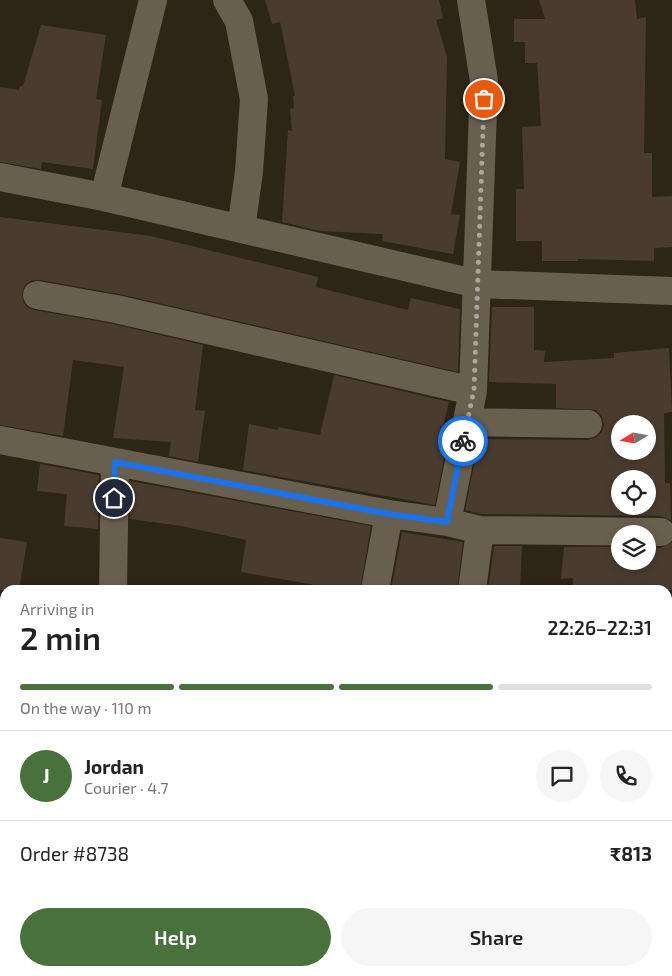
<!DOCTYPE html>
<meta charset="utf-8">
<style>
body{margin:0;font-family:"Exo 2",sans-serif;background:#f6f6f6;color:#222;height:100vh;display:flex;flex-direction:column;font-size:19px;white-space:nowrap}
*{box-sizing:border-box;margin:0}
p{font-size:16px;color:#767676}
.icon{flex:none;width:28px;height:28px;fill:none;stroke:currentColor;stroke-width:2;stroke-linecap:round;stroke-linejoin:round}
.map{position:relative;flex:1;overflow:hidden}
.panel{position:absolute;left:0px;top:585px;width:672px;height:391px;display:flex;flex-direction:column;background:#fff;border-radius:15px 15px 0 0;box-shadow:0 2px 8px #0003}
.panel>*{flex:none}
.needle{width:32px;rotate:259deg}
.fabs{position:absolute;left:611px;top:415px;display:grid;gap:10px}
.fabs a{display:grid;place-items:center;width:45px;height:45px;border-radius:50%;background:#fff;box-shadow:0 2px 8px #0003;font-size:25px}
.pin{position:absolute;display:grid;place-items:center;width:42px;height:42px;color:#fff;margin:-21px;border:2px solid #fff;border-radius:50%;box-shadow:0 1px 5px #0007}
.courier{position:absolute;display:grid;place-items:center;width:50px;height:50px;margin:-25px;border:4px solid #1a73e8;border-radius:50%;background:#fff;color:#222;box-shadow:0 1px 6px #0007}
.overview em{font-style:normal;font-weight:600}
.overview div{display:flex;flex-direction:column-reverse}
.overview{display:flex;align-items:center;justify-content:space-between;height:85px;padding:0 20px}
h1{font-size:32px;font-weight:600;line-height:38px}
.bar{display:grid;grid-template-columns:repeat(4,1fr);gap:8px 5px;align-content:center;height:60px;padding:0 20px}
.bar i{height:6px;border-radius:4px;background:#e0e0e0}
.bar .on{background:#48713b}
.bar p{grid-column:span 4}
.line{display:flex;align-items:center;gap:12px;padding:0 20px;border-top:1px solid #e0e0e0}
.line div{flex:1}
.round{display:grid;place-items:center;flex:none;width:52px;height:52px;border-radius:26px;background:#f6f6f6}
.action{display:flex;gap:10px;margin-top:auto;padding:10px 20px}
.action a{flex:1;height:58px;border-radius:30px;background:#48713b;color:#fff;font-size:20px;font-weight:600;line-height:58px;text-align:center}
.action a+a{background:#f6f6f6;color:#222}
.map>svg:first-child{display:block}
.building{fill:#493c2f;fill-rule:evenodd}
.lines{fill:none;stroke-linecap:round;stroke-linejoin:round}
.minor{stroke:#695f4f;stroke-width:28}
.done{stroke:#aaa499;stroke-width:5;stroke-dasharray:0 9}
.route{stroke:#1a73e8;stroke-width:6}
</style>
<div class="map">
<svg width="672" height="976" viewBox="0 0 672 976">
<rect width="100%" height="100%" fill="#2d2516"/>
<!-- building -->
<path class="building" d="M265 0H439L443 18 436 20 447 57 445 159 460 162 451 214 460 215 453 254 382 241 383 234 320 231 282 222 288 130 292 131 290 109 294 108 293 96H295L280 22 272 24Z
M539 0H635L637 19 646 17 644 153H652V197L672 196V247L654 248V261L578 259V261H542V241H516V189H524L522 127 541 126 537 63H525V42H514V19H545Z
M41 25 106 35 96 99 102 100 93 169 42 162 41 169 0 162V87L19 90 20 86H23Z
M0 217 151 236 318 277 316 287 408 310 411 298 460 309 458 372 119 294 40 280H32L25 285 22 293 23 301 27 307 34 310 113 324 203 345 195 410 205 411 198 462 169 456 171 442 113 438 124 367 73 360 63 436 0 425Z
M492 307H534V350L545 351 544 362 614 358V353L669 348 672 412 664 413 665 483H670L671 520 661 516 482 514 465 510 479 439 588 440 596 437 602 432 604 425 602 417 596 410 556 408V384L489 382ZM620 424H648V451H620ZM620 479H648V506H620Z
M334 375 449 402 440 438H448L435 505 243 470 249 424 278 430V427L320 435Z
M40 464 99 475 98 529 64 526 67 494 37 491Z
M130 481 371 526 360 590H343L241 572 246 540 181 526 130 519Z
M402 532 463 542 457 590H391Z
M0 538 27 542 19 590H0Z
M672 542V590H573V578L561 579 564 547H620V561H648V547L661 548Z
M494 546H522L520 590H488Z"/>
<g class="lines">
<!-- minor -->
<path class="minor" d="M153 0 104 197 478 284 672 291
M227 0 239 21 254 99 249 172 241 229
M0 177 104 197
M37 295 116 309 473 391
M467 422 588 424
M0 440 389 514 447 522 480 530 472 590
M447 522 473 391 484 81 471 0
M480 530 661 532
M113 590 115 462
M375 590 389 514
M668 644H672
M668 754 672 755
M0 800 5 801
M668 865 672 863
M0 920H5
M161 971 168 976
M73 976 74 971
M123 976V971"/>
</g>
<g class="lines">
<!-- done -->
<path class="done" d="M463 441 474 390 484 99"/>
<!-- route -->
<path class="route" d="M114 498 115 462 389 514 447 522 463 441"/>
</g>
</svg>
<div class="fabs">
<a><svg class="needle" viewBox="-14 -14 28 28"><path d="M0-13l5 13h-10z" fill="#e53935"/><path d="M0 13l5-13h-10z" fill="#767676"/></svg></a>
<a><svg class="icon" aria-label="locate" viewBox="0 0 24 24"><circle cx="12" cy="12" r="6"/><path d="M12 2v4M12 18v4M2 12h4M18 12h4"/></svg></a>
<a><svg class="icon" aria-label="layers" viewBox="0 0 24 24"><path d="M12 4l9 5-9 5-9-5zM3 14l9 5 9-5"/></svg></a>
</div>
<div class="pin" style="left:484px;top:99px;background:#ea580c"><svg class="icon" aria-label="bag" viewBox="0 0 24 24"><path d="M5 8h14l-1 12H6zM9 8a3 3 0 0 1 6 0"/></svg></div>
<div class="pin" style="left:114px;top:498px;background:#1f2937"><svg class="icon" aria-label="home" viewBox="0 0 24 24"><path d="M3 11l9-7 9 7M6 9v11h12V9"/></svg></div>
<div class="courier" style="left:463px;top:441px"><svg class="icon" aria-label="bike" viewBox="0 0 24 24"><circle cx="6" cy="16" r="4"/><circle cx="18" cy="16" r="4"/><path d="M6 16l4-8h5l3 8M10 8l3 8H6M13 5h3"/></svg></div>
<section class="panel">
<div class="overview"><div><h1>2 min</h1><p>Arriving in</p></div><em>22:26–22:31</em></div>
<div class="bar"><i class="on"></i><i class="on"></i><i class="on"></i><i></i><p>On the way · 110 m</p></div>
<div class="line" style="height:90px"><b class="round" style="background:#48713b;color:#fff">J</b><div><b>Jordan</b><p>Courier · 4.7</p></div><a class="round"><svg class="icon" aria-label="chat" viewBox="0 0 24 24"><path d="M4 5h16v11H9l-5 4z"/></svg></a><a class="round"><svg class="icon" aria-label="phone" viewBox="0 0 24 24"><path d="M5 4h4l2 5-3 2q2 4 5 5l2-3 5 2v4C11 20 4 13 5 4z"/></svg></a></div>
<div class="line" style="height:65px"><div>Order #8738</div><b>₹813</b></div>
<div class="action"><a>Help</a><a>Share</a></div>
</section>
</div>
